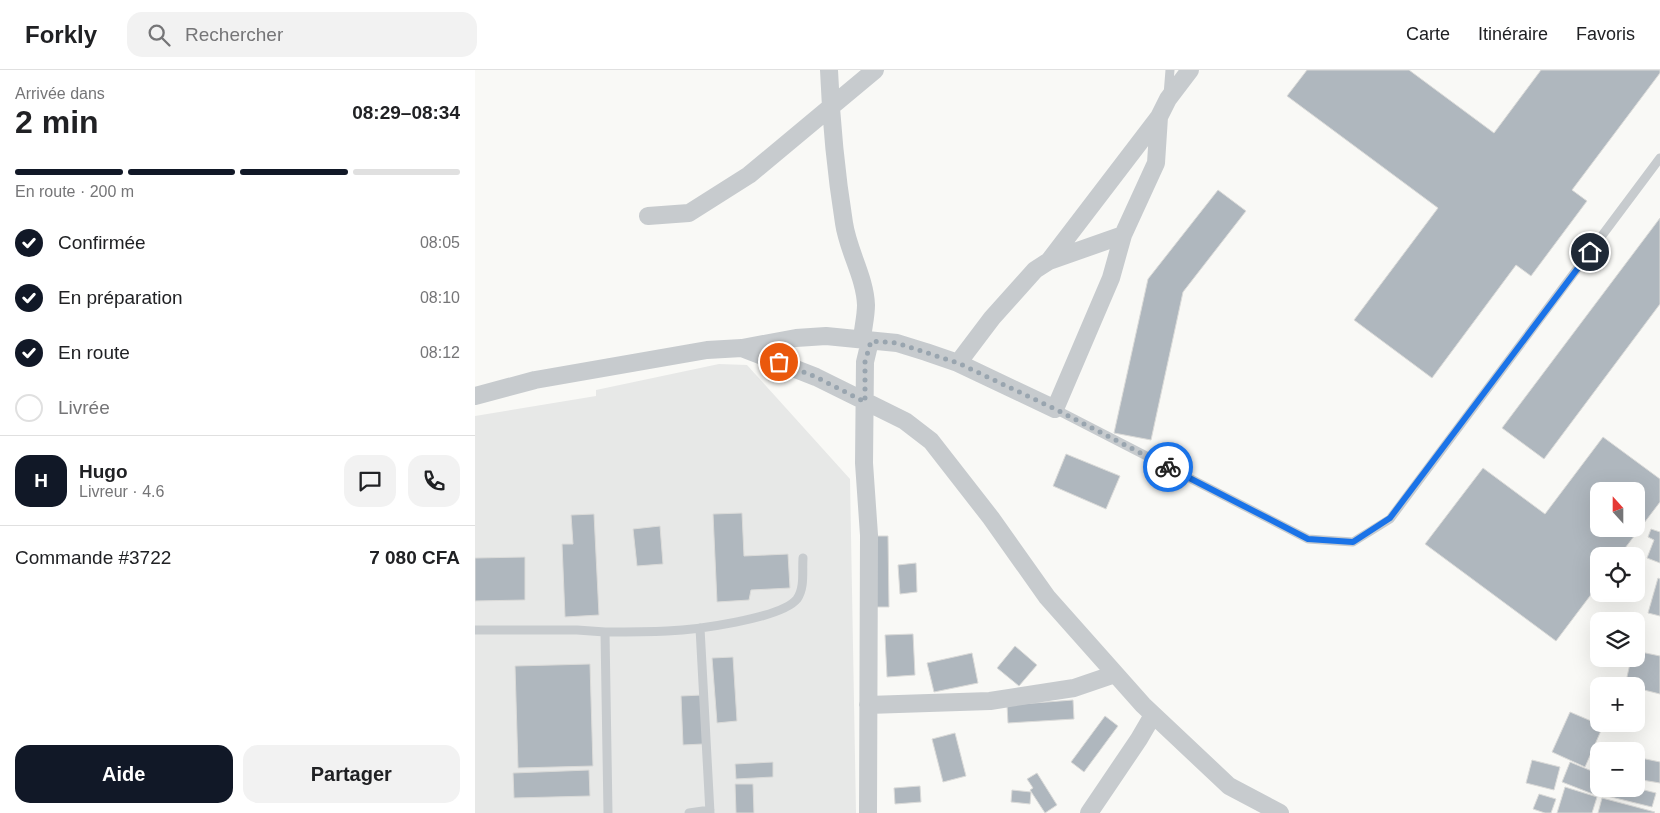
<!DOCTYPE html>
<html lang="fr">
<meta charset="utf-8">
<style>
body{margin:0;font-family:Helvetica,sans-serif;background:#f2f2f2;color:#202124;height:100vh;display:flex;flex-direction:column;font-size:19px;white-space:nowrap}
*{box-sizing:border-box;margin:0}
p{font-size:16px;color:#757577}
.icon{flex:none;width:28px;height:28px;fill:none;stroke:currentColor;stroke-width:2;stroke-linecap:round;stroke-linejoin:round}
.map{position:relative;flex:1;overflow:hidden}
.sheet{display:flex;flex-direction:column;background:#fff;width:475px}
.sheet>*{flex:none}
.needle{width:32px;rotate:339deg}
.buttons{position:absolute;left:1115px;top:412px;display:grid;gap:10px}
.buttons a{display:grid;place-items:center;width:55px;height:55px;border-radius:10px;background:#fff;box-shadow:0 5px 20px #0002;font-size:25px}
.pin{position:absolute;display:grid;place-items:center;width:42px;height:42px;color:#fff;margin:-21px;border:2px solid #fff;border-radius:50%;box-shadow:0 1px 5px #0007}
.courier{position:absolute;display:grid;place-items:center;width:50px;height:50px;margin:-25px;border:4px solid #1a73e8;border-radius:50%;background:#fff;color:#222;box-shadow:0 1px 6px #0007}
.overview em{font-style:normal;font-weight:800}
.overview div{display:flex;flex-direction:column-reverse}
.overview{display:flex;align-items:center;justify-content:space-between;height:85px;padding:0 15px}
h1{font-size:32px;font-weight:800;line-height:38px}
.bar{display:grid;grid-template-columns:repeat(4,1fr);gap:8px 5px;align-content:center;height:60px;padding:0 15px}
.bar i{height:6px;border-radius:4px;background:#e0e0e0}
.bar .on{background:#111827}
.bar p{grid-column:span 4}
.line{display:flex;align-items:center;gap:12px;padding:0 15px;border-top:1px solid #e0e0e0}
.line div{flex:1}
.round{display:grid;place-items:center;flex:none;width:52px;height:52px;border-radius:15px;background:#f2f2f2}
ol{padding:0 15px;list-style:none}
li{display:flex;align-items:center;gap:15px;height:55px}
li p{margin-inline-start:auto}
li .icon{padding:5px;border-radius:50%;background:#111827;color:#fff;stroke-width:4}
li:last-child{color:#757577}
li i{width:28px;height:28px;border:2px solid #e0e0e0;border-radius:50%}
.primary-button{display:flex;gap:10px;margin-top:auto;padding:10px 15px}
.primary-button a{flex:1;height:58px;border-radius:15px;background:#111827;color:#fff;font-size:20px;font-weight:800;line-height:58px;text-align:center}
.primary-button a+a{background:#f2f2f2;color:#202124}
header{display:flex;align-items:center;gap:30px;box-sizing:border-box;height:70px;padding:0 25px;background:#fff;border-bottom:1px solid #e0e0e0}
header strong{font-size:24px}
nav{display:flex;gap:28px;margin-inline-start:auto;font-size:18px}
.search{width:350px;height:45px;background:#f2f2f2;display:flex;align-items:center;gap:12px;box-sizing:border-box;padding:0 18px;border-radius:15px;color:#757577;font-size:19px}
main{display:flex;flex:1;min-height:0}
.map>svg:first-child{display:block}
.built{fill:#e7e8e7}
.building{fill:#afb7be;stroke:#dbdbd9;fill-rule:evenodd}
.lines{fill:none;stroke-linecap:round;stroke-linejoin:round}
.lane{stroke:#c7cbce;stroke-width:9}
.street{stroke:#c7cbce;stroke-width:18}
.done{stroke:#99a5af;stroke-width:5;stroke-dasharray:0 9}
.route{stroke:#1a73e8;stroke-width:6}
</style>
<header>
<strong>Forkly</strong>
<div class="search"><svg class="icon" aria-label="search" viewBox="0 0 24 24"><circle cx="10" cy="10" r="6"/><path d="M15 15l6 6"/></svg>Rechercher</div>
<nav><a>Carte</a><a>Itinéraire</a><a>Favoris</a></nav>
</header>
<main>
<section class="sheet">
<div class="overview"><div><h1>2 min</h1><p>Arrivée dans</p></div><em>08:29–08:34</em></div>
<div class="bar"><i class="on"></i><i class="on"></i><i class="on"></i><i></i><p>En route · 200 m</p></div>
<ol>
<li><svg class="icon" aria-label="check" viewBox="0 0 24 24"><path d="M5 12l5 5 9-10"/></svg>Confirmée<p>08:05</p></li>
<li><svg class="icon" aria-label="check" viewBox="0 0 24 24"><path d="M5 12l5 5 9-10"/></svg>En préparation<p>08:10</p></li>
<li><svg class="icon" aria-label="check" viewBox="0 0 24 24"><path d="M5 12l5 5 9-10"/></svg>En route<p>08:12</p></li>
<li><i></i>Livrée</li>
</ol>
<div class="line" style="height:90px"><b class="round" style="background:#111827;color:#fff">H</b><div><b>Hugo</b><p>Livreur · 4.6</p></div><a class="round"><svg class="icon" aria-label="chat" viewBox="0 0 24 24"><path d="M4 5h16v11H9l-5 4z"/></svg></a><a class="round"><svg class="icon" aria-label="phone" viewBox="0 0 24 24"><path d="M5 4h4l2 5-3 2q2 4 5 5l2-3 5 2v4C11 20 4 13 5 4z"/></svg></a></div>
<div class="line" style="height:65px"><div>Commande #3722</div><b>7 080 CFA</b></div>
<div class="primary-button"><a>Aide</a><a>Partager</a></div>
</section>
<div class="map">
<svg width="1185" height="743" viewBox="0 0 1185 743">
<rect width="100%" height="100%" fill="#f9f9f6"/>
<!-- built -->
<path class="built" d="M244 294 272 295 375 409 381 743H0V346L121 326V320Z"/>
<!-- building -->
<path class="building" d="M832 0H934L1019 63 1066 0H1185V3L1097 120 1112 131 1056 206 1041 195 957 308 879 250 963 138 812 26Z
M743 120 771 141 708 222 676 370 639 363 673 209Z
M1185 148V234L1069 389 1027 358Z
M1128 367 1185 409V432L1144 486H1124V514L1081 571 950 474 1008 398 1070 444ZM1124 421H1161V459H1124Z
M591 384 645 406 631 439 578 416Z
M267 443 269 486 313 484 315 518 276 520 274 530 242 532 238 444Z
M119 444 124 545 90 547 87 474H98L96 445Z
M185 456 188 494 162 496 158 459Z
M1176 459 1185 462V493L1172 488 1179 470 1173 467Z
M397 466H413L414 537H397Z
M50 487V530L0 531V488Z
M441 493 442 522 425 524 423 495Z
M1183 508 1185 509V546L1173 543Z
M438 564 440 605 412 607 410 565Z
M540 576 562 595 544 616 522 598Z
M1161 581 1185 586V624L1161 618V616H1150L1156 589H1161Z
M497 583 503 613 459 622 452 593Z
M258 587 262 651 242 653 237 588Z
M115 594 118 696 43 698 40 596Z
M227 625 228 674 208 675 206 626Z
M598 630 599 649 533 653 532 635Z
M1095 642 1128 656 1110 697 1077 682Z
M630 646 643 656 609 702 596 692Z
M480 663 491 706 468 712 457 669Z
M1161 687 1185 692V713L1161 709Z
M1057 690 1085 697 1079 720 1051 713Z
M298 692V707L261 709 260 694Z
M1095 692 1124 704V719H1126L1123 726 1087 712Z
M114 700 115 726 39 728 38 703Z
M562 703 582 735 570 743 555 720 558 718 552 709Z
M260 714H278L279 743H261Z
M445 716 446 732 420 734 419 718Z
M1090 717 1122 727 1117 743H1082Z
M1161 718 1181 723 1177 737 1128 725 1130 719Z
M537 720 556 722 555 734 536 732Z
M1064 724 1081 729 1076 743H1070L1058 739Z
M1127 728 1180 742 1179 743H1123Z"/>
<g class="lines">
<!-- lane -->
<path class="lane" d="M693 25 695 0
M580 339 833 469 878 472 915 449 1185 88
M225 558 235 743
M0 560H102L130 562 133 743
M130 562C151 562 172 562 192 561 218 560 306 549 322 529 330 518 327 501 328 488
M214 743 235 740"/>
<!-- street -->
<path class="street" d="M354 0C356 50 361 103 369 153 373 181 390 207 391 235 391 246 388 258 387 269
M173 146 214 143 274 105 400 0
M574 191 684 47 693 29 715 0
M267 278 341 307 430 351 456 371 516 448 572 527 668 635 754 716 805 743
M483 293 517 248 560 200 574 191 648 165
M0 326 60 310 232 280 267 278 321 268 351 266 422 273 451 282 483 293 580 339 636 208 648 165 681 93 684 47
M393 635 515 631 599 618 640 604
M393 743 394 465 389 393 390 292 395 271
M614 743 664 669 678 645"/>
</g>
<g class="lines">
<!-- done -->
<path class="done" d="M304 292 341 307 390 332V292L396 271 422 273 483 293 580 339 693 397"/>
<!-- route -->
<path class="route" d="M693 397 833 469 878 472 915 448 1115 182"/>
</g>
</svg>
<div class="buttons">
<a><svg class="needle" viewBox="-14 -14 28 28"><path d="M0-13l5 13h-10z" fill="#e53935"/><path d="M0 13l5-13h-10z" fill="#757577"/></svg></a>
<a><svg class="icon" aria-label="locate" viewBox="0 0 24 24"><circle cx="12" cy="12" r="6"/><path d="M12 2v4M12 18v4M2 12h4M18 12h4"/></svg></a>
<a><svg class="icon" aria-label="layers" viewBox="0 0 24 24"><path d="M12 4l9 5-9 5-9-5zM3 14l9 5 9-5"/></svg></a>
<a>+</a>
<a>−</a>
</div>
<div class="pin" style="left:304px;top:292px;background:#ea580c"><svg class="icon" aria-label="bag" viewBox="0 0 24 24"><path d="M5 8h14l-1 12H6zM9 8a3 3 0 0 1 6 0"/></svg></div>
<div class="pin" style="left:1115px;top:182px;background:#1f2937"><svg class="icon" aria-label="home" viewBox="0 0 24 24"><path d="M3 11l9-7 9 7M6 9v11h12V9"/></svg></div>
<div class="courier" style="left:693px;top:397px"><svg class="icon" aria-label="bike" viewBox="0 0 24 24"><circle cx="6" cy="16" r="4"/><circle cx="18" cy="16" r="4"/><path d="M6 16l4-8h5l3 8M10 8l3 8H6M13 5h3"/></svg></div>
</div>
</main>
